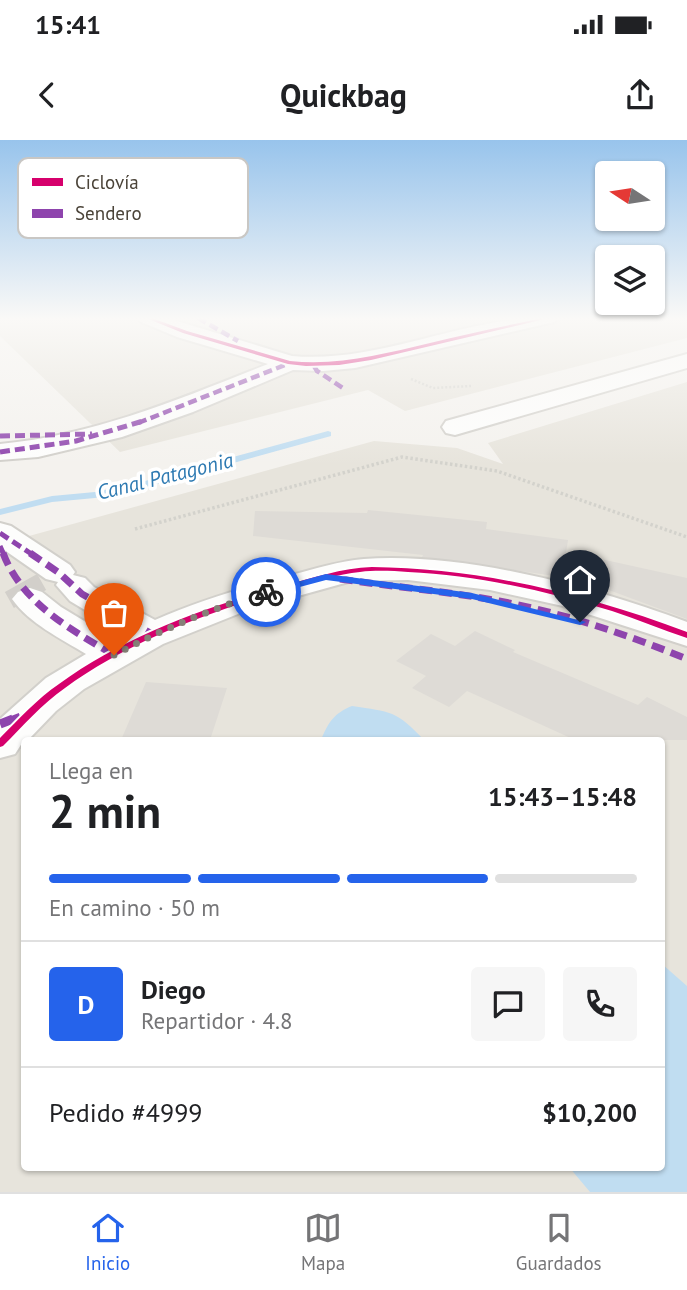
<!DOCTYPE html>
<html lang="es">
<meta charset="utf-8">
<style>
body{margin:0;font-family:"PT Sans",sans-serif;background:#f6f6f6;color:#202124;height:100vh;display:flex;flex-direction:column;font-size:26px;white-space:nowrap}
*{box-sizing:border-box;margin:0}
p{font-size:23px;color:#757577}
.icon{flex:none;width:38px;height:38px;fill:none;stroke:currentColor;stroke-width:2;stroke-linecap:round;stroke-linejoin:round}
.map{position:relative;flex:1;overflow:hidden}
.details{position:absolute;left:21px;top:597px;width:644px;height:434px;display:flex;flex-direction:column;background:#fff;border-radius:7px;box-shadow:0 2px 5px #0004}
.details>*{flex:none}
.needle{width:46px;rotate:282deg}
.fabs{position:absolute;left:595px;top:21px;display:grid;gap:14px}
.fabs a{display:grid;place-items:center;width:70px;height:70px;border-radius:7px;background:#fff;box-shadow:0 2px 5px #0004;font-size:35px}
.pin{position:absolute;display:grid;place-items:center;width:60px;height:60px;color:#fff;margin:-72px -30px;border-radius:50% 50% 50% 0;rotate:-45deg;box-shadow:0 0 7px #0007}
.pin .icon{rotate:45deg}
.courier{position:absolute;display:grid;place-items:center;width:70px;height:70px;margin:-35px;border:5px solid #2563eb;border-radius:50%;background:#fff;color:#222;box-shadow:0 2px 9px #0007}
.headline em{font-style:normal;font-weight:700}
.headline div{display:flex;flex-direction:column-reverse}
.headline{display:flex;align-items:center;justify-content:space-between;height:119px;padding:0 28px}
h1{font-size:46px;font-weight:700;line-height:52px}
.bar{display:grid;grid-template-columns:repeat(4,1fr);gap:10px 7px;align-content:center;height:84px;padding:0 28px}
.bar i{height:9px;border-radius:5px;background:#e0e0e0}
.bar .active{background:#2563eb}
.bar p{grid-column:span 4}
.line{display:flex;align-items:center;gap:18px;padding:0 28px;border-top:2px solid #e0e0e0}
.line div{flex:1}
.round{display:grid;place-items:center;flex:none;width:74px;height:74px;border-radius:7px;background:#f6f6f6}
.status{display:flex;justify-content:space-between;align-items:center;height:49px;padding:0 35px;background:#fff;direction:ltr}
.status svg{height:19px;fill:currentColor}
header{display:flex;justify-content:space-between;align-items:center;height:91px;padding:0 28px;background:#fff;font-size:32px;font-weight:700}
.tabs{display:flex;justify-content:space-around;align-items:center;height:98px;border-top:2px solid #e0e0e0;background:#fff;font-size:19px;color:#757577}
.tabs a{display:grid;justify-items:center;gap:4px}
.tabs .active{color:#2563eb}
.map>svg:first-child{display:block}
.residential{fill:#e7e4dc;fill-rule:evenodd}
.water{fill:#c0ddf1}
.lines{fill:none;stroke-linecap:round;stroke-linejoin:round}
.stream{fill:#c0ddf1;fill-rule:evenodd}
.building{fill:#dedbd6}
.street-tunnel{stroke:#d2cfca;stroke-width:37;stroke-dasharray:37 18;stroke-linecap:butt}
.street-casing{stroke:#d2d0cb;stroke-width:4}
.path-far1{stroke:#d3d2cc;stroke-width:2.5;stroke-dasharray:2 2;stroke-linecap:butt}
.path{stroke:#d3d2cc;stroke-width:3.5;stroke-dasharray:2.5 2.5;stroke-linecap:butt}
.street{fill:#fdfdfc;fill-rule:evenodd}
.quiet-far3{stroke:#8e44ad;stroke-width:4.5;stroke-dasharray:9 4.5;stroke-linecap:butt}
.quiet-far2{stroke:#8e44ad;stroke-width:5;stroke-dasharray:10 5;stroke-linecap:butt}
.quiet-far1{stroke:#8e44ad;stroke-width:7;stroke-dasharray:13 7;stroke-linecap:butt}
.quiet{stroke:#8e44ad;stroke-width:9;stroke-dasharray:17 9;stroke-linecap:butt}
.cycleway-casing{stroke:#fff;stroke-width:4}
.cycleway{fill:#d6006c;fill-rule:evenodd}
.route{fill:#2563eb}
.done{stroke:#868178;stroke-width:7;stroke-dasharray:0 12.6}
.labels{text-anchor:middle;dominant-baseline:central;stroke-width:7;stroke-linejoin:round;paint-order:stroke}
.far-water-label{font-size:21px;font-style:italic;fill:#2e7ab2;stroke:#fff}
.key{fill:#fff;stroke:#c9c7c4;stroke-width:2}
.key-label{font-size:19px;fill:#4b4439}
</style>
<div class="status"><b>15:41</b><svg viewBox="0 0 49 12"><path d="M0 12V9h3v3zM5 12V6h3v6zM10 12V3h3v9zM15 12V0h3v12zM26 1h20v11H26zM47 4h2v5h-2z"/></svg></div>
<header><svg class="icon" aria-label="back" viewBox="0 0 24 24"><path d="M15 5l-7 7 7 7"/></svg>Quickbag<svg class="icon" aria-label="share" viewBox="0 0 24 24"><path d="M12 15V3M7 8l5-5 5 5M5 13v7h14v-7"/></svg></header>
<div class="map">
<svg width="687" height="1052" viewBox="0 0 687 1052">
<rect width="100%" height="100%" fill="#f4f2ee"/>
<!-- residential -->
<path class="residential" d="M0 178H687V198L405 271 368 250 120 312 0 196Z
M687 242V1052H0V404L374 301 457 308 503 324 488 303ZM24 600H662V1027H24Z"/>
<!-- water -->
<path class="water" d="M352 566C391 572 396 570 424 600H321C328 583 334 573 352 566Z
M662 824 687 846V1052H590L569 1027H662Z"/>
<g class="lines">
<!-- stream -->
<path class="stream" d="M328 291 331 292V296L135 350 95 358 52 362 0 375V369L52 356 95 352 134 344Z"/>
</g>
<!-- building -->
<path class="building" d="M368 370 487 382 486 389 568 400 563 431 569 412 687 438V479L563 433 562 437 422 417 423 415 253 396 255 371 367 373Z
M475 491 515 510 513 512 638 565 647 557 687 577V600H575L467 551 449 567 412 548 426 536 396 521 431 494 455 506Z
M146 542 227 548 210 600H121Z"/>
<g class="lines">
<!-- street-tunnel -->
<path class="street-tunnel" d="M21 443 30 459"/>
<defs>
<path id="street" d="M138 178H167L292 216C383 224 467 174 557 178L554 182 355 228 323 231 293 230 193 272 122 297 38 317 0 320V304C95 295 180 259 268 224L177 197 141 182Z
M687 214V228L455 295 446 293 442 287 446 281Z
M0 383 11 386 70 425 75 432 73 435 85 438 94 447 155 480C199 461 245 447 291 435 315 429 339 421 364 419 465 412 593 447 687 482V506L563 466 490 450 408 440 352 441 248 470 163 504 84 549 56 571 28 600H24L15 614 0 618V579L46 538 86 514C60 498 30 484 12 459L18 452 30 448 42 452 61 467 114 499 125 494 70 461 56 445 58 442 46 439 0 407Z"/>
</defs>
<!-- street casing -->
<use href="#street" class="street-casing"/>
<!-- path-far1 -->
<path class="path-far1" d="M411 239 433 248 471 246"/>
<!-- path -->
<path class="path" d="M135 389 402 317 497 331 687 397"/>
<!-- street -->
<use href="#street" class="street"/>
<!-- quiet-far3 -->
<path class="quiet-far3" d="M198 178 238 201
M314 226 317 231 343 248
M138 283 290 223"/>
<!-- quiet-far2 -->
<path class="quiet-far2" d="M0 296 92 294
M0 312 76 301 143 281
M0 393 33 415
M0 406 4 415"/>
<!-- quiet-far1 -->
<path class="quiet-far1" d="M3 413C22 463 70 489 114 515
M30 413 58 432 82 454 152 494
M340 439C393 447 446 451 499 461 563 473 626 494 687 519
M8 581 23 575"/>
<!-- quiet -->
<path class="quiet" d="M0 584 13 579"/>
<defs>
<path id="cycleway" d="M146 178H152L187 191 290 221C339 226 383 214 430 203 467 194 505 186 542 178H549L371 220 339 225 306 226 288 224 183 193Z
M372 427C480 428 586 454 687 492V498C662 490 637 479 612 471 546 451 477 435 408 432 393 431 376 430 360 432 338 434 315 442 293 448 216 469 130 500 65 548 42 564 23 586 3 606L0 607V598C19 579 37 559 59 544 123 497 207 466 283 446 312 438 342 428 372 427Z"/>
</defs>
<!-- cycleway casing -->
<use href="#cycleway" class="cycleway-casing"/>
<!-- cycleway -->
<use href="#cycleway" class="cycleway"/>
</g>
<!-- sky -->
<linearGradient id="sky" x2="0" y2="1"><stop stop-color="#98c4ec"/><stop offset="0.55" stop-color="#faf9f7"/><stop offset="1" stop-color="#faf9f7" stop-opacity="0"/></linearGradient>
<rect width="687" height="325" fill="url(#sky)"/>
<!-- route -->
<path class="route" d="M326 434 472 453 586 482 580 485 472 459 326 440 266 456 261 452Z"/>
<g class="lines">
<!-- done -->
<path class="done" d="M114 515C163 489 213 468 266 452"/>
</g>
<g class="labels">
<!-- far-water labels -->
<g class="far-water-label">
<text transform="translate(165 336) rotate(-14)">Canal Patagonia</text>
</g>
</g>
<!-- legend -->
<rect x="18" y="18" width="230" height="80" rx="10" class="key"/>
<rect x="32" y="38" width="31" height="8" fill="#d6006c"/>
<rect x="32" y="69" width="31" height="9" fill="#8e44ad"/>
<g class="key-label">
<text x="75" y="49">Ciclovía</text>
<text x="75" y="80">Sendero</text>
</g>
</svg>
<div class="fabs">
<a><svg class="needle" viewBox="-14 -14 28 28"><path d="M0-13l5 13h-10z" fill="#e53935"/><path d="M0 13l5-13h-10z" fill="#757577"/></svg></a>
<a><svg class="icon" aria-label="layers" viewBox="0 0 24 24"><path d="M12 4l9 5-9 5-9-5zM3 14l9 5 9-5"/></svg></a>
</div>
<div class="pin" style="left:114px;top:515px;background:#ea580c"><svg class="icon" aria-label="bag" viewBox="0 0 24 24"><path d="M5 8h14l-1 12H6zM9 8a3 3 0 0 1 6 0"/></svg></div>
<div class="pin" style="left:580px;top:482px;background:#1f2937"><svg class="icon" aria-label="home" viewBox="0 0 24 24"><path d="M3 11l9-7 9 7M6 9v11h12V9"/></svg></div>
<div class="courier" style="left:266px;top:452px"><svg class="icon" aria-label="bike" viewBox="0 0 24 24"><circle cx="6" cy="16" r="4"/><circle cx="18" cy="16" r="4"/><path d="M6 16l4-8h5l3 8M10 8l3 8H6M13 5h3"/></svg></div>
<section class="details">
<div class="headline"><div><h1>2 min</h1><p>Llega en</p></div><em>15:43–15:48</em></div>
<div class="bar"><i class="active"></i><i class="active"></i><i class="active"></i><i></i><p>En camino · 50 m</p></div>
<div class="line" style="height:126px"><b class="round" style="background:#2563eb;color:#fff">D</b><div><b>Diego</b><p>Repartidor · 4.8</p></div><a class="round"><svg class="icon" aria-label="chat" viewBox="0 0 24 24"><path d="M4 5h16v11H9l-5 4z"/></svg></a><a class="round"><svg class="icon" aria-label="phone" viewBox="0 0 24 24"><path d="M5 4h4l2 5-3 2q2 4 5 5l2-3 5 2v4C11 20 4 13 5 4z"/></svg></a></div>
<div class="line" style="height:91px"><div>Pedido #4999</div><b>$10,200</b></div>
</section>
</div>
<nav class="tabs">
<a class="active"><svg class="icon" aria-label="home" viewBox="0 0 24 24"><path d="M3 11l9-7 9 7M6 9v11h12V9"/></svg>Inicio</a>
<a><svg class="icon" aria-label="map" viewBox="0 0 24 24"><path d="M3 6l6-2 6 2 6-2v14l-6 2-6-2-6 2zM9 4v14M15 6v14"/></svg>Mapa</a>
<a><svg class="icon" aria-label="saved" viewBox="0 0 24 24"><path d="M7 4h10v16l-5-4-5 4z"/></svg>Guardados</a>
</nav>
